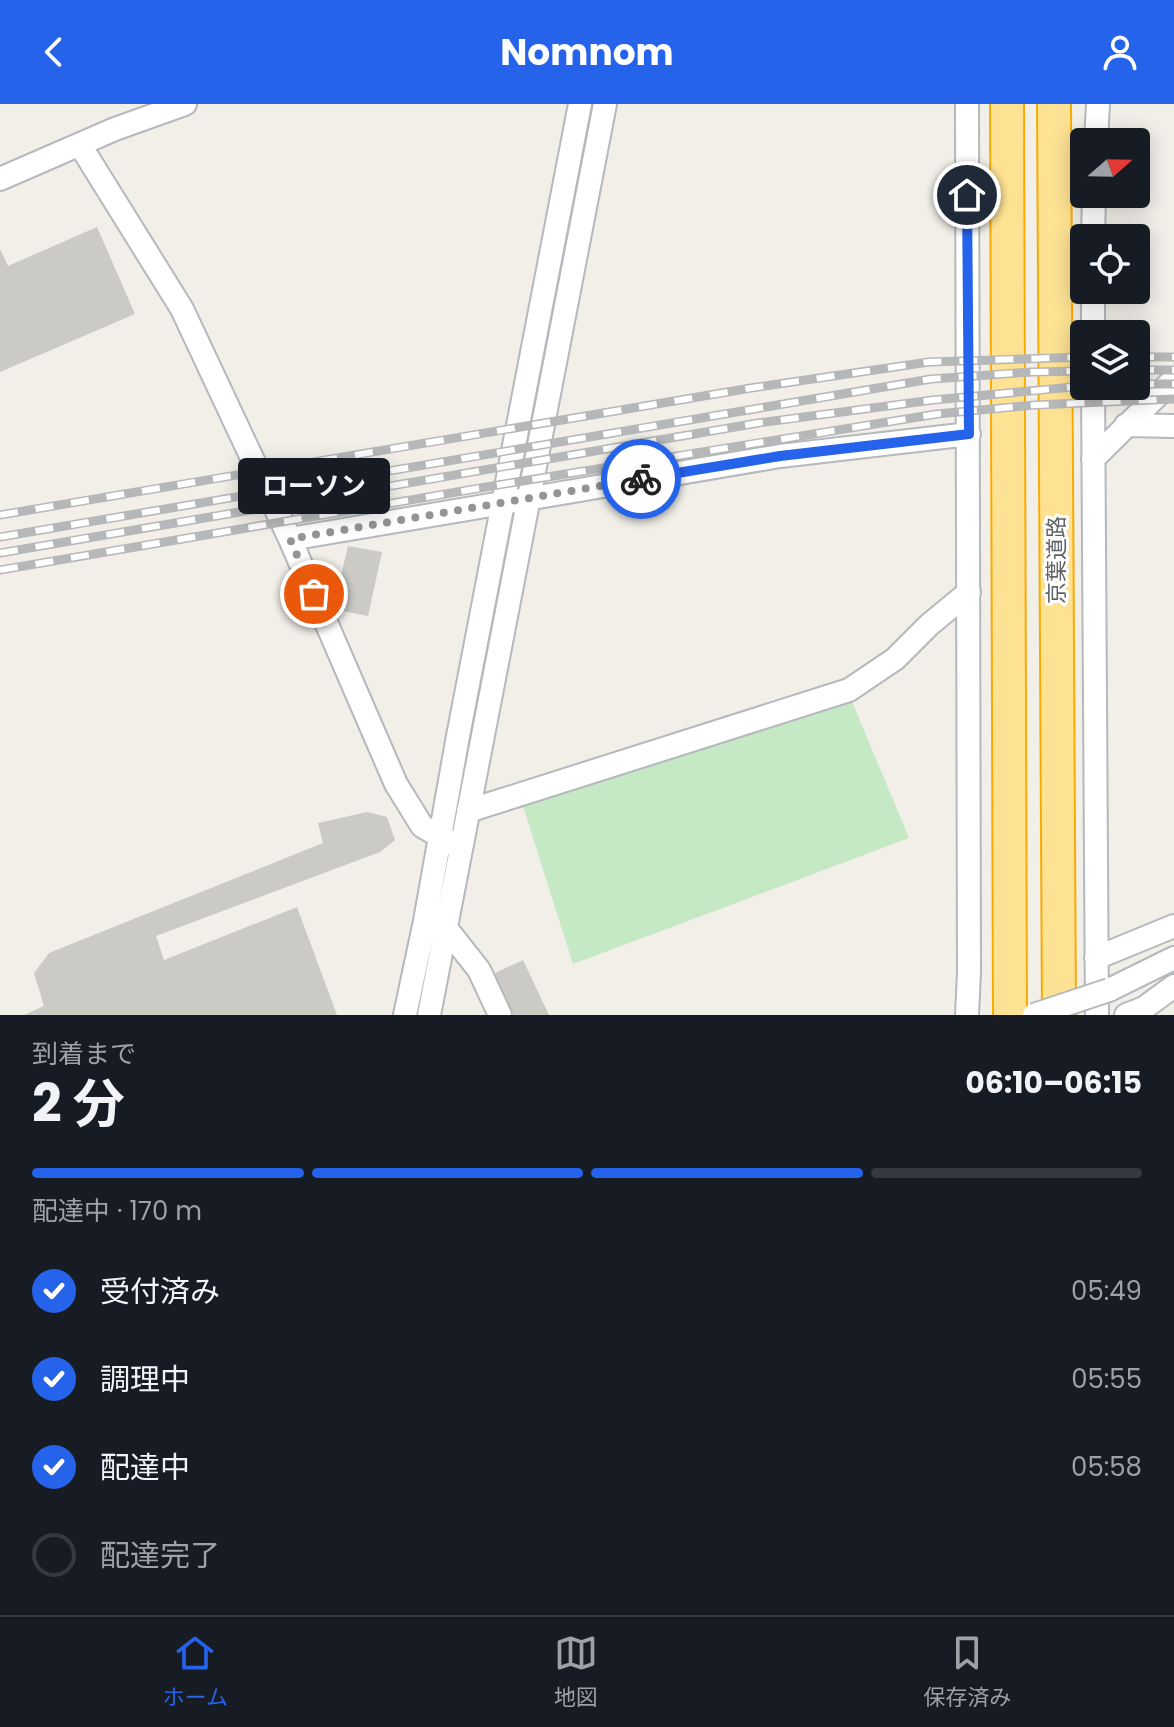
<!DOCTYPE html>
<html lang="ja">
<meta charset="utf-8">
<style>
body{margin:0;font-family:Poppins,"Noto Sans JP",sans-serif;background:#20242c;color:#f1f3f6;height:100vh;display:flex;flex-direction:column;font-size:30px;white-space:nowrap}
*{box-sizing:border-box;margin:0}
p{font-size:26px;color:#9ea1a6}
.icon{flex:none;width:44px;height:44px;fill:none;stroke:currentColor;stroke-width:2;stroke-linecap:round;stroke-linejoin:round}
.map{position:relative;height:911px;overflow:hidden}
.side{display:flex;flex-direction:column;background:#171b24;flex:1}
.side>*{flex:none}
.needle{width:52px;rotate:70deg}
.controls{position:absolute;left:1070px;top:24px;display:grid;gap:16px}
.controls a{display:grid;place-items:center;width:80px;height:80px;border-radius:8px;background:#171b24;box-shadow:0 4px 20px #0003;font-size:40px}
.pin{position:absolute;display:grid;place-items:center;width:68px;height:68px;color:#fff;margin:-34px;border:4px solid #fff;border-radius:50%;box-shadow:0 2px 8px #0007}
.courier{position:absolute;display:grid;place-items:center;width:80px;height:80px;margin:-40px;border:6px solid #2563eb;border-radius:50%;background:#fff;color:#222;box-shadow:0 2px 10px #0007}
.bubble{position:absolute;height:56px;border-radius:8px;background:#171b24;box-shadow:0 4px 20px #0003;font-size:26px;font-weight:700;line-height:56px;text-align:center}
.overview em{font-style:normal;font-weight:700}
.overview div{display:flex;flex-direction:column-reverse}
.overview{display:flex;align-items:center;justify-content:space-between;height:136px;padding:0 32px}
h1{font-size:52px;font-weight:700;line-height:60px}
.bar{display:grid;grid-template-columns:repeat(4,1fr);gap:12px 8px;align-content:center;height:96px;padding:0 32px}
.bar i{height:10px;border-radius:6px;background:#363941}
.bar .current{background:#2563eb}
.bar p{grid-column:span 4}
ol{padding:0 32px;list-style:none}
li{display:flex;align-items:center;gap:24px;height:88px}
li p{margin-inline-start:auto}
li .icon{padding:8px;border-radius:50%;background:#2563eb;color:#fff;stroke-width:4}
li:last-child{color:#9ea1a6}
li i{width:44px;height:44px;border:4px solid #363941;border-radius:50%}
header{display:flex;justify-content:space-between;align-items:center;height:104px;padding:0 32px;background:#2563eb;color:#fff;font-size:36px;font-weight:700}
.tab-bar{display:flex;justify-content:space-around;align-items:center;height:112px;border-top:2px solid #363941;background:#171b24;font-size:22px;color:#9ea1a6}
.tab-bar a{display:grid;justify-items:center;gap:4px}
.tab-bar .current{color:#2563eb}
.map>svg:first-child{display:block}
.green{fill:#c5e8c5}
.building{fill:#cccac5}
.lines{fill:none;stroke-linecap:round;stroke-linejoin:round}
.minor-casing{stroke:#b5b8bc;stroke-width:26}
.highway-casing{stroke:#f9ab00;stroke-width:36}
.minor{stroke:#fff;stroke-width:22}
.highway{stroke:#fde293;stroke-width:32}
.rail-casing{stroke:#b6b7b8;stroke-width:9}
.rail{stroke:#fff;stroke-width:6;stroke-dasharray:18;stroke-linecap:butt}
.minor-bridge-casing{stroke:#b5b8bc;stroke-width:26;stroke-linecap:butt}
.minor-bridge{stroke:#fff;stroke-width:22}
.done{stroke:#929495;stroke-width:8;stroke-dasharray:0 14.4}
.route{stroke:#2563eb;stroke-width:10}
.labels{text-anchor:middle;dominant-baseline:central;stroke-width:6;stroke-linejoin:round;paint-order:stroke}
.street-label{font-size:22px;fill:#5f6368;stroke:#fff}
</style>
<header><svg class="icon" aria-label="back" viewBox="0 0 24 24"><path d="M15 5l-7 7 7 7"/></svg>Nomnom<svg class="icon" aria-label="person" viewBox="0 0 24 24"><circle cx="12" cy="8" r="4"/><path d="M4 21q1-7 8-7t8 7"/></svg></header>
<div class="map">
<svg width="1174" height="911" viewBox="0 0 1174 911">
<rect width="100%" height="100%" fill="#f1efe8"/>
<!-- green -->
<path class="green" d="M848 588 909 734 573 860 522 699Z"/>
<!-- building -->
<path class="building" d="M97 123 135 210 0 268V145L8 162Z
M348 442 382 448 368 512 333 505Z
M367 708 387 713 395 736 380 748 156 832 164 856 297 803 337 911H24L44 902 34 869 49 849 323 739 318 719Z
M523 856 549 911H510L491 871Z"/>
<g class="lines">
<defs>
<path id="minor" d="M1096 38 1098 0
M80 41 182 205 290 435 396 680 422 722 453 740
M0 75 115 25 185 0
M1093 134 1094 90
M1093 230V186
M1093 282 1097 911
M1126 321 1174 322
M1093 355 1174 275
M290 435 780 352 969 330
M468 707 849 586 895 555 929 521 969 488
M439 821 446 824 479 866 500 911
M1096 854 1174 822
M1109 886 1174 854
M405 911 425 817 458 632 580 0
M429 911 605 0
M967 911 969 868 967 0
M1126 911 1144 904 1174 882"/>
<path id="highway" d="M1007 0 1010 911
M1054 0 1059 911"/>
</defs>
<!-- minor casing -->
<use href="#minor" class="minor-casing"/>
<!-- highway casing -->
<use href="#highway" class="highway-casing"/>
<!-- minor -->
<use href="#minor" class="minor"/>
<!-- highway -->
<use href="#highway" class="highway"/>
<defs>
<path id="rail" d="M1136 253H1174
M1136 266H1174
M1136 280H1174
M0 411 751 284 929 258 1084 253
M0 433 931 275 1032 268 1084 267
M0 449 758 319 933 296 1084 282
M0 466 510 379 937 310 1035 301 1174 295"/>
</defs>
<!-- rail casing -->
<use href="#rail" class="rail-casing"/>
<!-- rail -->
<use href="#rail" class="rail"/>
<defs>
<path id="minor-bridge" d="M1034 911 1109 886"/>
</defs>
<!-- minor-bridge casing -->
<use href="#minor-bridge" class="minor-bridge-casing"/>
<!-- minor-bridge -->
<use href="#minor-bridge" class="minor-bridge"/>
</g>
<g class="lines">
<!-- done -->
<path class="done" d="M314 490 290 435 641 375"/>
<!-- route -->
<path class="route" d="M641 375 780 352 969 330 967 91"/>
</g>
<g class="labels">
<!-- street labels -->
<g class="street-label">
<text transform="translate(1056 456) rotate(-90)">京葉道路</text>
</g>
</g>
</svg>
<div class="controls">
<a><svg class="needle" viewBox="-14 -14 28 28"><path d="M0-13l5 13h-10z" fill="#e53935"/><path d="M0 13l5-13h-10z" fill="#9ea1a6"/></svg></a>
<a><svg class="icon" aria-label="locate" viewBox="0 0 24 24"><circle cx="12" cy="12" r="6"/><path d="M12 2v4M12 18v4M2 12h4M18 12h4"/></svg></a>
<a><svg class="icon" aria-label="layers" viewBox="0 0 24 24"><path d="M12 4l9 5-9 5-9-5zM3 14l9 5 9-5"/></svg></a>
</div>
<div class="pin" style="left:314px;top:490px;background:#ea580c"><svg class="icon" aria-label="bag" viewBox="0 0 24 24"><path d="M5 8h14l-1 12H6zM9 8a3 3 0 0 1 6 0"/></svg></div>
<div class="pin" style="left:967px;top:91px;background:#1f2937"><svg class="icon" aria-label="home" viewBox="0 0 24 24"><path d="M3 11l9-7 9 7M6 9v11h12V9"/></svg></div>
<div class="courier" style="left:641px;top:375px"><svg class="icon" aria-label="bike" viewBox="0 0 24 24"><circle cx="6" cy="16" r="4"/><circle cx="18" cy="16" r="4"/><path d="M6 16l4-8h5l3 8M10 8l3 8H6M13 5h3"/></svg></div>
<div class="bubble" style="left:238px;top:354px;width:152px">ローソン</div>
</div>
<section class="side">
<div class="overview"><div><h1>2 分</h1><p>到着まで</p></div><em>06:10–06:15</em></div>
<div class="bar"><i class="current"></i><i class="current"></i><i class="current"></i><i></i><p>配達中 · 170 m</p></div>
<ol>
<li><svg class="icon" aria-label="check" viewBox="0 0 24 24"><path d="M5 12l5 5 9-10"/></svg>受付済み<p>05:49</p></li>
<li><svg class="icon" aria-label="check" viewBox="0 0 24 24"><path d="M5 12l5 5 9-10"/></svg>調理中<p>05:55</p></li>
<li><svg class="icon" aria-label="check" viewBox="0 0 24 24"><path d="M5 12l5 5 9-10"/></svg>配達中<p>05:58</p></li>
<li><i></i>配達完了</li>
</ol>
</section>
<nav class="tab-bar">
<a class="current"><svg class="icon" aria-label="home" viewBox="0 0 24 24"><path d="M3 11l9-7 9 7M6 9v11h12V9"/></svg>ホーム</a>
<a><svg class="icon" aria-label="map" viewBox="0 0 24 24"><path d="M3 6l6-2 6 2 6-2v14l-6 2-6-2-6 2zM9 4v14M15 6v14"/></svg>地図</a>
<a><svg class="icon" aria-label="saved" viewBox="0 0 24 24"><path d="M7 4h10v16l-5-4-5 4z"/></svg>保存済み</a>
</nav>
